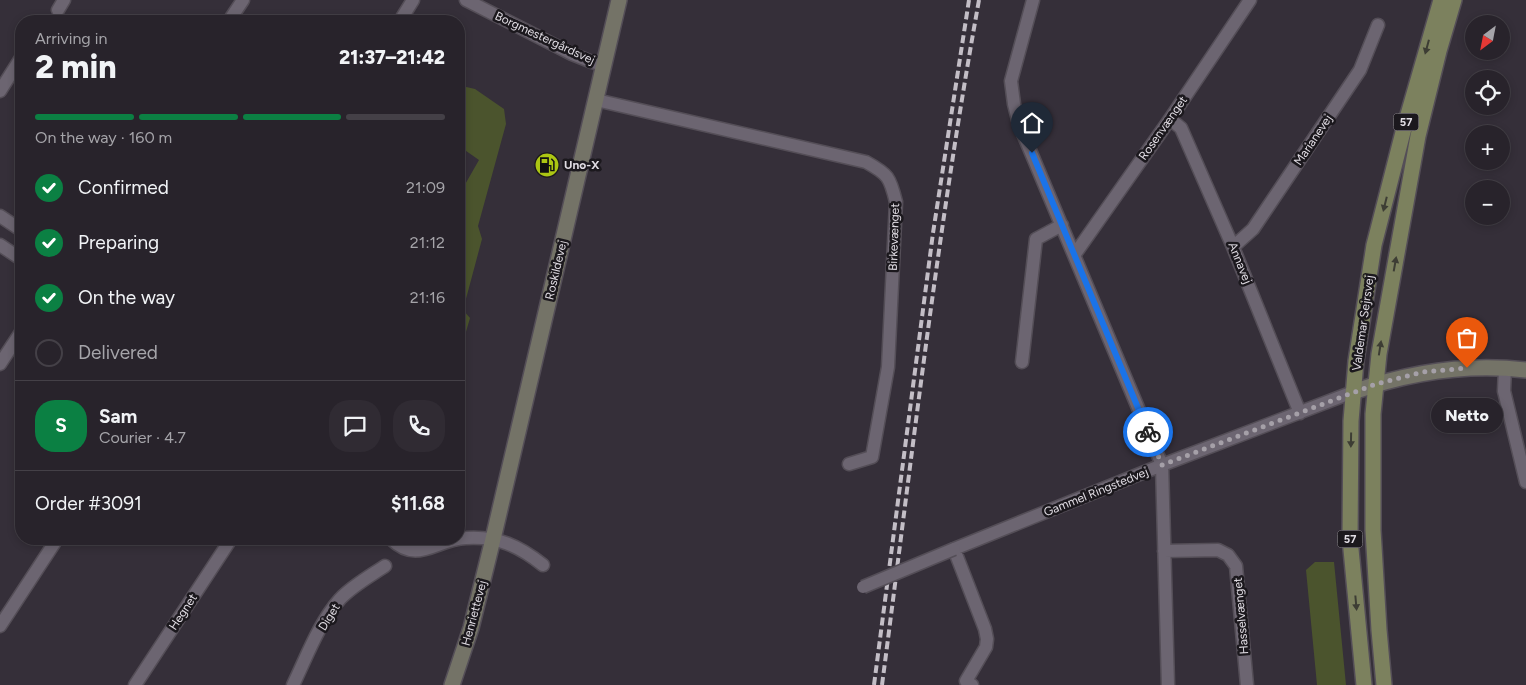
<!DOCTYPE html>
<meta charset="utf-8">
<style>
body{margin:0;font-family:Figtree,sans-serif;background:#302b33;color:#f1f3f6;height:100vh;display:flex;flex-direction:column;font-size:19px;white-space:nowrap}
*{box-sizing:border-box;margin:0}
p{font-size:16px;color:#a5a4a9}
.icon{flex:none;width:28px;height:28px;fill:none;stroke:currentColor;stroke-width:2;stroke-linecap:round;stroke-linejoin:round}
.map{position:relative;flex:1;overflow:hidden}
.side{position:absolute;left:15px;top:15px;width:450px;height:530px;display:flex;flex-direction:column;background:#28232b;border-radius:20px;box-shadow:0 2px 8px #0003,0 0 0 1px #444047}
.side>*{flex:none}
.needle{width:32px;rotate:212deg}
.controls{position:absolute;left:1465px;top:15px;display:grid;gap:10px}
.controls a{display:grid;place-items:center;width:45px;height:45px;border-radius:50%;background:#28232b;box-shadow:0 2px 8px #0003,0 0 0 1px #444047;font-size:25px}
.pin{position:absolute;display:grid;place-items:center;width:42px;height:42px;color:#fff;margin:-51px -21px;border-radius:50% 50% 50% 0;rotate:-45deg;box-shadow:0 0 5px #0007}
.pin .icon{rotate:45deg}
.courier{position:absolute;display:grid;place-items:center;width:50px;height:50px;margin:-25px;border:4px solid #1a73e8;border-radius:50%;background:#fff;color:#222;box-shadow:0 1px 6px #0007}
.bubble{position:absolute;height:35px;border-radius:18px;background:#28232b;box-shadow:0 2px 8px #0003,0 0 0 1px #444047;font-size:16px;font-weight:800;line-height:35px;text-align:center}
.head em{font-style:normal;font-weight:800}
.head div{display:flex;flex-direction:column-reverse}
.head{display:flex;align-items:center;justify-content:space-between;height:85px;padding:0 20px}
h1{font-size:32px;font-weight:800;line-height:38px}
.bar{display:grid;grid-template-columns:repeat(4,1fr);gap:8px 5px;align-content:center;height:60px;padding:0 20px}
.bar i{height:6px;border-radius:4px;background:#444047}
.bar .active{background:#0b8043}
.bar p{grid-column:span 4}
.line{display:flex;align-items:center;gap:12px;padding:0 20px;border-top:1px solid #444047}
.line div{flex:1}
.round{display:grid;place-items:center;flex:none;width:52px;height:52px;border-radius:20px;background:#302b33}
ol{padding:0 20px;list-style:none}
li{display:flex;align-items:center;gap:15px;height:55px}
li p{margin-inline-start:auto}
li .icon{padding:5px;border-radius:50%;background:#0b8043;color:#fff;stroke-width:4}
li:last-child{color:#a5a4a9}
li i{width:28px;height:28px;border:2px solid #444047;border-radius:50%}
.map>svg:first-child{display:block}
.green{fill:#4b542d}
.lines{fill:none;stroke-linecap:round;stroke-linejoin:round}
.street-casing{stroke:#544e57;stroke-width:15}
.secondary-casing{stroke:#544e57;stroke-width:18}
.primary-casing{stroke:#544e57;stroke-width:18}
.street{stroke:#6c6571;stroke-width:12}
.secondary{stroke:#747367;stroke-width:15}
.primary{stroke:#7c815e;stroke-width:15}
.rail{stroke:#c3bec6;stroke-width:4;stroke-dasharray:8 4;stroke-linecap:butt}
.street-bridge-casing{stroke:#544e57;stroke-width:15;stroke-linecap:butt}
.street-bridge{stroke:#6c6571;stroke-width:12}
.oneway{fill:#3d3d34}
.done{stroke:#a5a0a8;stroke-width:5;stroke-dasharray:0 9}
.route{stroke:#1a73e8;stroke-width:6}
.labels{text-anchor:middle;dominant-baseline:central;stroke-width:5;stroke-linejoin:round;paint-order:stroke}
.shield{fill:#1b181d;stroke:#a6a2a8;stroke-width:1}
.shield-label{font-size:11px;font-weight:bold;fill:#e1dde4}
.street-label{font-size:12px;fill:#e1dde4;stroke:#1b181d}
.poi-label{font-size:12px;font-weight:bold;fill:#e1dde4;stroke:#1b181d;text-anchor:start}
</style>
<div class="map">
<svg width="1526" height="685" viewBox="0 0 1526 685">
<rect width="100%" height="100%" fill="#352f39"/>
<!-- green -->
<path class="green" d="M462 86 475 89 504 109 506 124 478 226 482 239 463 310 470 318 459 356V195L479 160 459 146V94Z
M1315 562H1334L1346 685H1317L1306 570Z"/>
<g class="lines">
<defs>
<path id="street" d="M466 0 572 54 592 62 604 65
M1033 0 1011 81 1014 104 1019 124 1162 465 1168 685
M58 10 64 0
M229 21 243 0
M400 21 413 0
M0 91 21 58
M596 100 866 162C888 174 890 177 896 202L888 367 872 457 849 464
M1170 119 1181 128 1233 247 1300 413
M0 216 21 230
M0 245 21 259
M1233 247 1253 229 1360 70 1378 25
M1075 254 1170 119 1250 0
M1022 362 1036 239 1062 225
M0 364 21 332
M1505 368 1504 391 1526 482
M391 539C418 565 436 539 466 538 498 536 519 546 543 565
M1164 551 1218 550 1228 555 1236 566 1247 685
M0 626 57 539
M135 685 231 539
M293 685C307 656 319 623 340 599 352 586 370 576 385 566
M972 685 966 681 986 647 987 639 985 629 954 549 1162 465 1353 392"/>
<path id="secondary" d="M1353 392C1410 372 1466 363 1526 370
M452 685 471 628 493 539 619 0"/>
<path id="primary" d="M1364 685 1350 539 1351 421 1356 361 1374 245 1403 132 1441 0
M1384 685 1379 630 1373 530V414L1379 354 1418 136 1439 51 1454 0"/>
</defs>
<!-- street casing -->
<use href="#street" class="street-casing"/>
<!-- secondary casing -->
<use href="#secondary" class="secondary-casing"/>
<!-- primary casing -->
<use href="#primary" class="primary-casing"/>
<!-- street -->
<use href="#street" class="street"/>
<!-- secondary -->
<use href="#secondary" class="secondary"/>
<!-- primary -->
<use href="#primary" class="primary"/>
<!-- rail -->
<path class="rail" d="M874 685 933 233 969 0
M882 685C912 456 938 227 979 0"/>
<defs>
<path id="street-bridge" d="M863 587 954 549"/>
</defs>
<!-- street-bridge casing -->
<use href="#street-bridge" class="street-bridge-casing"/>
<!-- street-bridge -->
<use href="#street-bridge" class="street-bridge"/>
</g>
<!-- one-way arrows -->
<defs><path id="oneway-solid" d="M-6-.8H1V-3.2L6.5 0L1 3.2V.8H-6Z" transform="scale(1.25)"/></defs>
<g class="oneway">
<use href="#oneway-solid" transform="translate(1427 47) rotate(105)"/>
<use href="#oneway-solid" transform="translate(1385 204) rotate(104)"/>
<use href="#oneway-solid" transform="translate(1395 264) rotate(-80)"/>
<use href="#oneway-solid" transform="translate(1380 348) rotate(-81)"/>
<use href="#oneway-solid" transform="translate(1351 440) rotate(91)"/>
<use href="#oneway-solid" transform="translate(1356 603) rotate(85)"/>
</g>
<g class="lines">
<!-- done -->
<path class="done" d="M1148 432 1162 465 1376 384 1423 372 1467 368"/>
<!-- route -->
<path class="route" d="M1032 153 1148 432"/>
</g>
<!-- icons -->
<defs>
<symbol id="fuel-disc" viewBox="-11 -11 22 22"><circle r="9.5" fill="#acc613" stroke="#1b181d"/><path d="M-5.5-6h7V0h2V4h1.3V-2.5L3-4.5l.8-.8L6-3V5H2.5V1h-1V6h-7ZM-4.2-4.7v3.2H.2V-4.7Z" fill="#111"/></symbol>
</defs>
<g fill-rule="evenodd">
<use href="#fuel-disc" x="533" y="151" width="28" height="28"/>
</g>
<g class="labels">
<!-- shield labels -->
<g class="shield">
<rect x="1393.5" y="113.5" width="25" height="17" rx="4"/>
<rect x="1337.5" y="530.5" width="25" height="17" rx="4"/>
</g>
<g class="shield-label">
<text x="1406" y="122">57</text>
<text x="1350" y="539">57</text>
</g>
<!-- street labels -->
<g class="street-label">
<text transform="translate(545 38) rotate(25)">Borgmestergårdsvej</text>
<text transform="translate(1163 128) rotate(-55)">Rosenvænget</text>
<text transform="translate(1313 140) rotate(-56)">Marianevej</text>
<text transform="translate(894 237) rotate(-88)">Birkevænget</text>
<text transform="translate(1240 263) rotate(68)">Annavej</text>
<text transform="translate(556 270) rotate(-77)">Roskildevej</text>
<text transform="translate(1363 323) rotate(-82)">Valdemar Sejrsvej</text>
<text transform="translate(1096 492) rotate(-22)">Gammel Ringstedvej</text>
<text transform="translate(183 612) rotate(-57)">Hegnet</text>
<text transform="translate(474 613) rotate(-75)">Henriettevej</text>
<text transform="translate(1241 616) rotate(-95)">Hasselvænget</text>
<text transform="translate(329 617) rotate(-58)">Diget</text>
</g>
<!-- poi labels -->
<g class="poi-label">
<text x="564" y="165">Uno-X</text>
</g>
</g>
</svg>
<div class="controls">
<a><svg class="needle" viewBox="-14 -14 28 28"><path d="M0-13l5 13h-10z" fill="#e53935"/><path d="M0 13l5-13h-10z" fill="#a5a4a9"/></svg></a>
<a><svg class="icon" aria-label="locate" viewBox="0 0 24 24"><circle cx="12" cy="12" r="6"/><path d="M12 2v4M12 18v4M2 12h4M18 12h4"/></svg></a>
<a>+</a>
<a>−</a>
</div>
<div class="pin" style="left:1467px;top:368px;background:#ea580c"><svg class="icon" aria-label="bag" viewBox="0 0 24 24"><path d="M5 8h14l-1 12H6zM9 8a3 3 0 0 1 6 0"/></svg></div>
<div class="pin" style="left:1032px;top:153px;background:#1f2937"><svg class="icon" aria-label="home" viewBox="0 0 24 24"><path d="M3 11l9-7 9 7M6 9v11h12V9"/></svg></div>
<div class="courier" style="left:1148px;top:432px"><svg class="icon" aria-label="bike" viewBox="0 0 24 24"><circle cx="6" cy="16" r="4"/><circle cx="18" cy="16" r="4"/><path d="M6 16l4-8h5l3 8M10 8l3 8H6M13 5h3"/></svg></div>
<div class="bubble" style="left:1431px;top:398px;width:72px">Netto</div>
<section class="side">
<div class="head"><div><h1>2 min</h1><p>Arriving in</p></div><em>21:37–21:42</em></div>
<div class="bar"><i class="active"></i><i class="active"></i><i class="active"></i><i></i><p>On the way · 160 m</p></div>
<ol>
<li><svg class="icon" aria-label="check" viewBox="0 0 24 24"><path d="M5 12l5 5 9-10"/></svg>Confirmed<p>21:09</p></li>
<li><svg class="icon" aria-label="check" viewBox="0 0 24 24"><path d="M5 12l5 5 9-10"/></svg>Preparing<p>21:12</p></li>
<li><svg class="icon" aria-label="check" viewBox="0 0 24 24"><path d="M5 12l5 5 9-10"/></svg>On the way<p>21:16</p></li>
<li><i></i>Delivered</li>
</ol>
<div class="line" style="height:90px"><b class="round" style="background:#0b8043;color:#fff">S</b><div><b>Sam</b><p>Courier · 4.7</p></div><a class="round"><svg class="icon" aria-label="chat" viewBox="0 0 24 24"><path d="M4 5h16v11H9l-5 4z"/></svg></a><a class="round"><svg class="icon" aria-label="phone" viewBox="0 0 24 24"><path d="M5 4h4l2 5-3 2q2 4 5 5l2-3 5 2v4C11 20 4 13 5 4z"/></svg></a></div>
<div class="line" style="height:65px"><div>Order #3091</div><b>$11.68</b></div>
</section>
</div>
